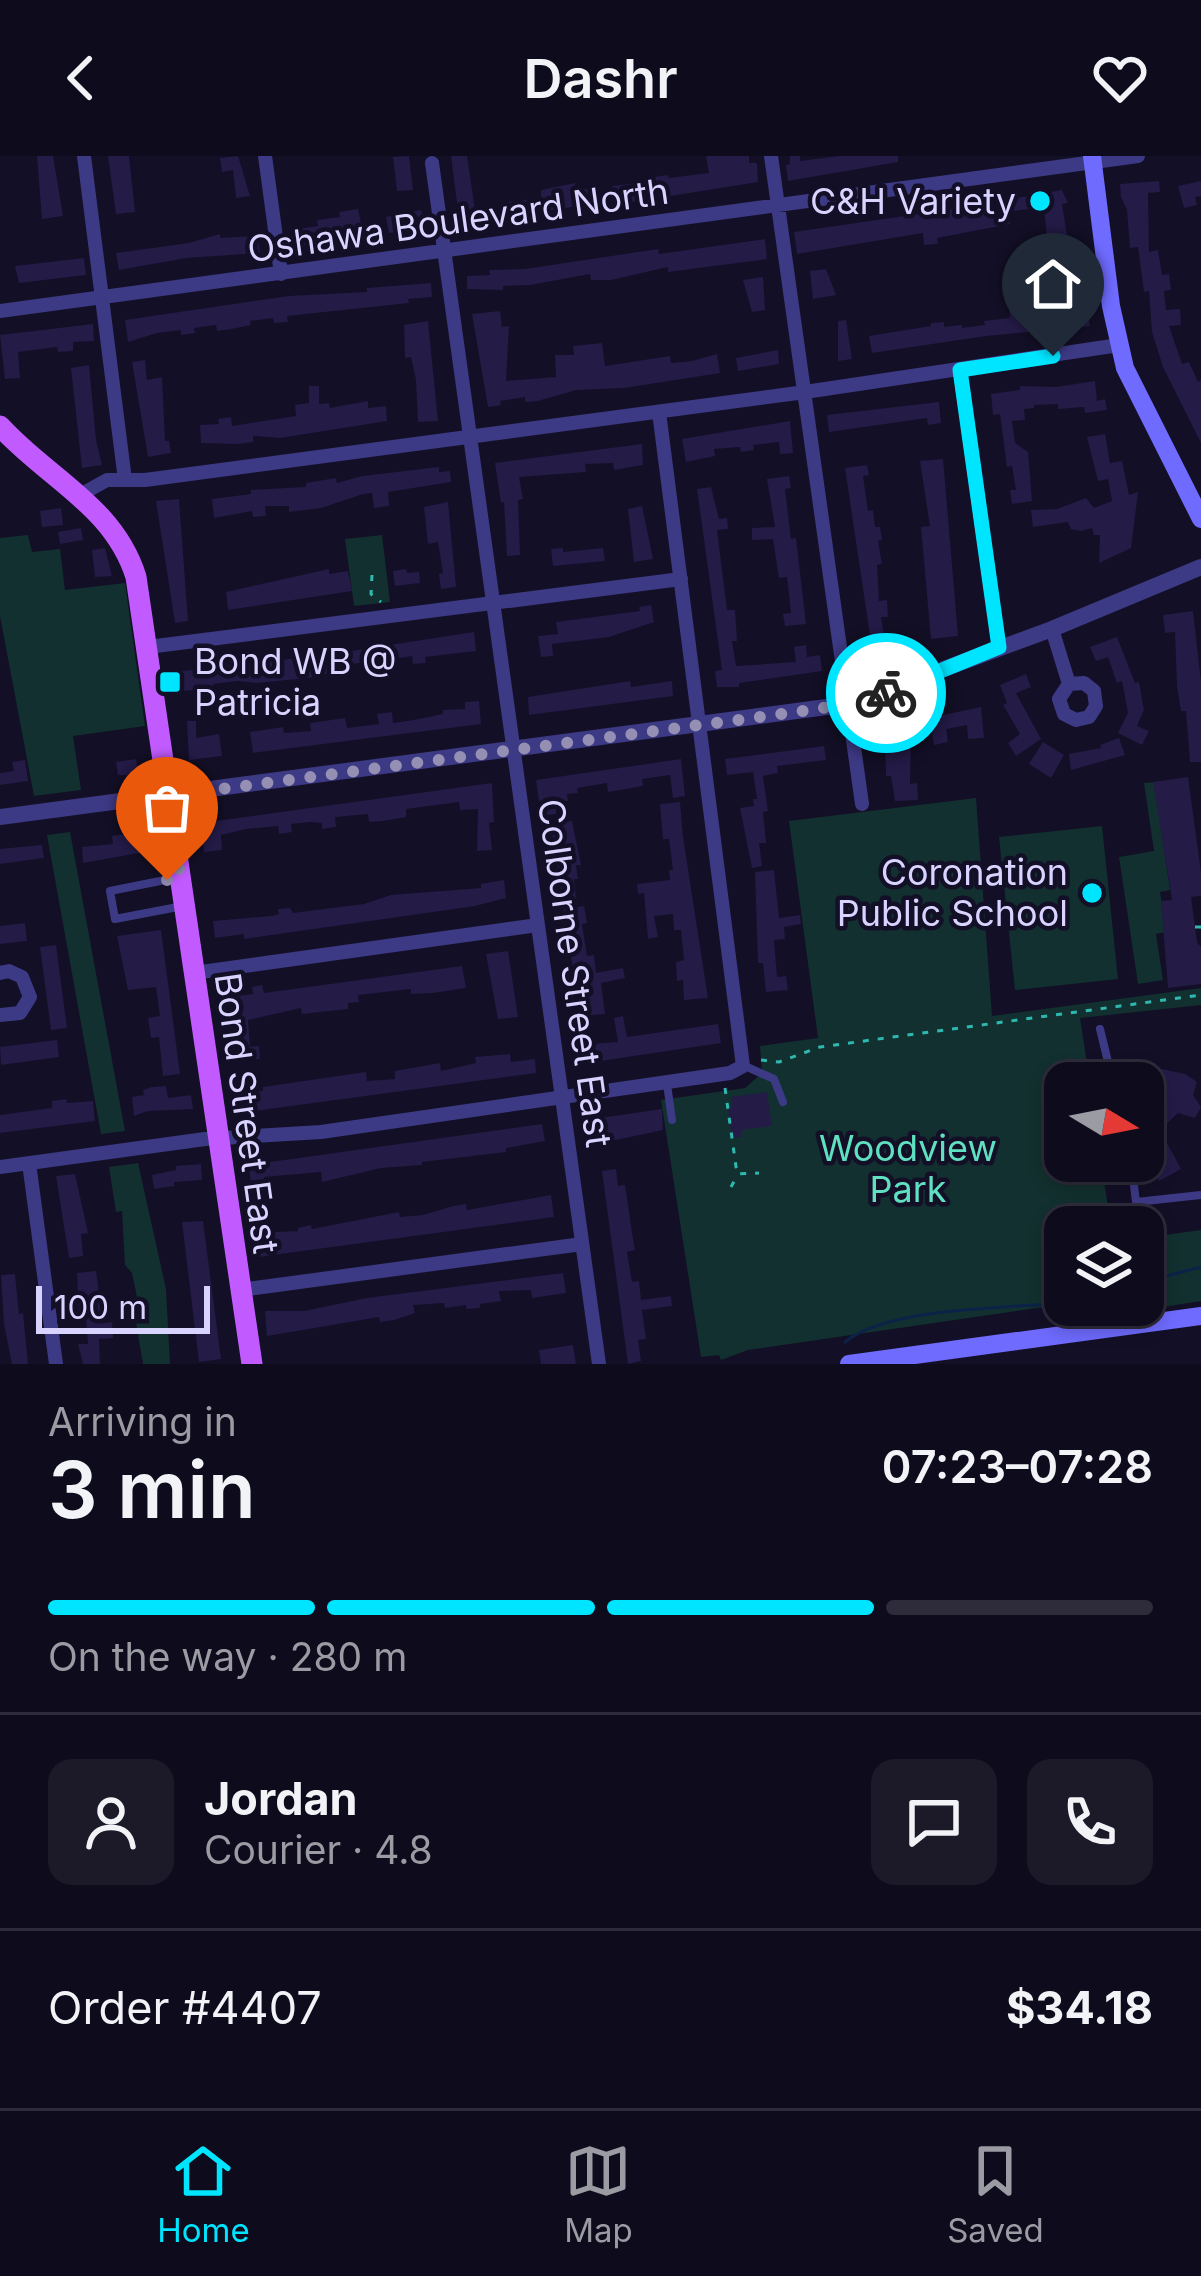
<!DOCTYPE html>
<meta charset="utf-8">
<style>
body{margin:0;font-family:Inter,sans-serif;background:#1c1929;color:#f1f3f6;height:100vh;display:flex;flex-direction:column;font-size:45px;white-space:nowrap}
*{box-sizing:border-box;margin:0}
p{font-size:39px;color:#9b9ba3}
.icon{flex:none;width:66px;height:66px;fill:none;stroke:currentColor;stroke-width:2;stroke-linecap:round;stroke-linejoin:round}
.map{position:relative;height:1208px;overflow:hidden}
.panel{display:flex;flex-direction:column;background:#0e0b1c;flex:1}
.panel>*{flex:none}
.needle{width:78px;rotate:100deg}
.controls{position:absolute;left:1044px;top:906px;display:grid;gap:24px}
.controls a{display:grid;place-items:center;width:120px;height:120px;border-radius:24px;background:#0e0b1c;box-shadow:0 6px 18px #0003,0 0 0 3px #2e2b3b;font-size:60px}
.scale{position:absolute;left:36px;bottom:30px;width:174px;box-sizing:border-box;padding-left:12px;border:6px solid #d9d4ff;border-top:0;font-size:33px;line-height:42px;white-space:nowrap;color:#d9d4ff;-webkit-text-stroke:9px #130f26;paint-order:stroke}
.pin{position:absolute;display:grid;place-items:center;width:102px;height:102px;color:#fff;margin:-123px -51px;border-radius:50% 50% 50% 0;rotate:-45deg;box-shadow:0 0 12px #0007}
.pin .icon{rotate:45deg}
.courier{position:absolute;display:grid;place-items:center;width:120px;height:120px;margin:-60px;border:9px solid #00e5ff;border-radius:50%;background:#fff;color:#222;box-shadow:0 3px 15px #0007}
.head em{font-style:normal;font-weight:600}
.head div{display:flex;flex-direction:column-reverse}
.head{display:flex;align-items:center;justify-content:space-between;height:204px;padding:0 48px}
h1{font-size:78px;font-weight:600;line-height:90px}
.bar{display:grid;grid-template-columns:repeat(4,1fr);gap:18px 12px;align-content:center;height:144px;padding:0 48px}
.bar i{height:15px;border-radius:9px;background:#2e2b3b}
.bar .selected{background:#00e5ff}
.bar p{grid-column:span 4}
.line{display:flex;align-items:center;gap:30px;padding:0 48px;border-top:3px solid #2e2b3b}
.line div{flex:1}
.round{display:grid;place-items:center;flex:none;width:126px;height:126px;border-radius:24px;background:#1c1929}
header{display:flex;justify-content:space-between;align-items:center;height:156px;padding:0 48px;background:#0e0b1c;font-size:54px;font-weight:600}
.menu{display:flex;justify-content:space-around;align-items:center;height:168px;border-top:3px solid #2e2b3b;background:#0e0b1c;font-size:33px;color:#9b9ba3}
.menu a{display:grid;justify-items:center;gap:6px}
.menu .selected{color:#00e5ff}
.map>svg:first-child{display:block}
.green{fill:#12302f}
.lines{fill:none;stroke-linecap:round;stroke-linejoin:round}
.stream{stroke:#0c2248;stroke-width:3}
.building{fill:#241b47}
.path{stroke:#2fb8b0;stroke-width:3;stroke-dasharray:6 9;stroke-linecap:butt}
.service{stroke:#3d3a85;stroke-width:8}
.minor{stroke:#3d3a85;stroke-width:14}
.tertiary{stroke:#3d3a85;stroke-width:16}
.secondary{stroke:#6f6bff;stroke-width:18}
.primary{stroke:#c25bff;stroke-width:21}
.done{stroke:#948fb3;stroke-width:12;stroke-dasharray:0 21.6}
.route{stroke:#00e5ff;stroke-width:15}
.poi-dot{fill:#00e5ff;stroke:#130f26;stroke-width:4.5}
.labels{text-anchor:middle;dominant-baseline:central;stroke-width:9;stroke-linejoin:round;paint-order:stroke}
.poi-label{font-size:36px;fill:#d9d4ff;stroke:#130f26;text-anchor:end}
.street-label{font-size:36px;fill:#d9d4ff;stroke:#130f26}
.park-label{font-size:36px;fill:#5fe0c0;stroke:#130f26}
</style>
<header><svg class="icon" aria-label="back" viewBox="0 0 24 24"><path d="M15 5l-7 7 7 7"/></svg>Dashr<svg class="icon" aria-label="heart" viewBox="0 0 24 24"><path d="M12 20l-8-8c-3-5 5-10 8-4 3-6 11-1 8 4z"/></svg></header>
<div class="map">
<svg width="1201" height="1208" viewBox="0 0 1201 1208">
<rect width="100%" height="100%" fill="#130f26"/>
<!-- green -->
<path class="green" d="M28 379 32 396 60 393 65 434 125 427 145 570 73 580 81 634 34 640 0 460V382Z
M382 379 390 446 354 450 345 383Z
M1154 626 1170 734 1160 736 1166 776 1156 778 1163 824 1138 828 1119 701 1154 695 1144 627Z
M976 642 992 860 1201 832V849L1080 862 1090 927H1065V1005H1101L1111 1071H1065V1148L748 1194 721 1204 719 1199 701 1201 661 944 745 932 762 917 760 890 818 882 789 665Z
M1102 670 1118 823 1015 834 999 681Z
M70 676 125 975 101 978 47 679Z
M138 1007 166 1133 170 1208H143L132 1142 137 1141 132 1117 125 1109 122 1055 116 1056 109 1011Z
M1201 1074V1145L1125 1157 1123 1149H1143V1082Z"/>
<g class="lines">
<!-- stream -->
<path class="stream" d="M1143 1126 1201 1111
M845 1186C887 1151 1009 1152 1065 1147"/>
</g>
<!-- building -->
<path class="building" d="M37 0H53L63 60 42 63Z
M108 0H129L135 56 116 58Z
M238 0 250 40 236 42 233 14 222 16 220 2Z
M409 0 413 34 397 35 393 1Z
M451 0H467L475 54H486V69L460 70Z
M706 0H749V7H757L758 26 614 49 612 30 655 25 654 21 668 19 669 22 709 17Z
M790 0H800V5L839 0H898V6L788 25 786 9 790 8Z
M1159 25 1160 36 1148 37 1149 96 1158 94 1162 119 1169 118 1171 134 1164 135 1166 154 1180 153 1181 169 1169 170 1182 208 1189 206 1198 226 1201 224V287L1163 211 1152 176 1149 135 1144 136 1138 91 1130 92 1127 54 1121 41 1120 28Z
M1201 25V40L1195 41 1197 49 1184 52 1178 30Z
M575 27V34L595 32 597 47 509 61 507 46 541 42V34Z
M1062 34 1068 47 1062 48 1072 111 1050 114 1044 51 1014 55 1012 43Z
M987 48V53L1006 49 1010 68 937 82 938 88 924 89 923 77 797 98 794 76Z
M358 53 364 81 301 91 298 73 318 70 317 64 340 61 339 56Z
M421 54 424 74 389 77 386 61Z
M220 78V82L258 80 260 97 186 102 119 114 116 97 189 87Z
M765 83 767 103 668 116V111L611 124H591L590 118 530 129 503 130V134L467 133V120L490 119 489 114 525 113 658 93 659 98Z
M84 102 86 119 19 127 15 110Z
M826 113 836 139 813 143 810 115Z
M763 121 765 154 752 156 743 124Z
M431 127 432 141 408 143 409 147 287 160 288 166 274 167 273 162 250 165 251 169 231 173 217 175 216 169 194 172 195 177 181 179V174L157 177 128 186 125 164 289 140 367 136V132Z
M1023 151H1040L1041 160 1088 154 1090 170 1031 179 1030 176 986 180 872 197 869 180 931 170V167L944 166V171L962 169V172L985 169 984 165 1010 162 1009 153Z
M500 155 502 171 509 170 506 225 556 221 555 199H574L573 190 602 187 605 210 670 200 671 207 692 205 717 198 720 217 624 232 576 234 538 245 525 246V241L500 245 501 249 488 251 472 158Z
M846 164 852 203 838 205V165Z
M428 165 438 265 418 266 416 224 411 201 405 202 404 169Z
M93 168 94 185 73 186V195L58 196 57 191 18 196 20 222 5 223 0 179Z
M778 194 779 208 738 215 736 202Z
M145 204 147 224 162 221 165 285H169L171 297 148 301 132 206Z
M89 209 96 284 102 309 82 312 71 212Z
M1095 225 1097 245 1105 243 1107 254 1085 257 1084 251 1058 253V248L1034 249V252L1024 253 1025 264 1012 265 1015 287 1028 296 1032 345 1012 348 1010 334H1016L1012 310 1007 311 1000 258 993 259 991 238 1020 234V230L1056 231Z
M309 230H319V248L329 247 330 252 368 245V252L386 250 387 265 280 282 253 280V286L238 288 201 287 200 269 219 268 218 263 231 261 232 270 296 260 295 249 309 247Z
M939 246 941 267 928 269 927 262 829 276 827 259Z
M790 265 793 297 780 298 779 286 753 289 754 294 741 296 740 291 714 293 715 300 686 306 682 283Z
M1105 278 1110 307 1122 305 1129 339 1138 336 1131 392 1099 407 1100 379H1094L1092 372 1081 375 1071 373 1068 366 1033 371 1031 354 1057 353 1086 342 1094 352 1112 345 1108 323 1098 325 1087 281Z
M642 288 643 309 614 314 613 307 585 308 586 316 519 321 523 343 518 344 520 399 507 400 504 346 501 347 495 307Z
M943 303 958 480 931 483 921 371 930 370 920 305Z
M867 309 869 319 863 320 868 355 873 354 875 371H880L882 384 878 385 882 408 877 409 879 445 887 444 888 461H881L886 492 895 490 896 504 885 505 886 512 875 513 845 312Z
M439 311V316L450 315 451 326 388 336 389 350 374 352 372 337 363 338 321 352 289 356V350H265L266 360 253 361 252 355 214 362 212 343 251 338V334L306 331V327L336 322 337 327 362 320Z
M789 320 791 332 785 333 791 383 796 382 806 468 785 470 783 458 791 457 787 421 779 422 773 383 752 384V372L775 371 767 323Z
M711 331 719 363 727 362 728 373 717 374 727 454H735L737 485H732L736 510 796 506 794 491 806 489 807 501 820 499 822 515 739 527V531H717L715 515 722 514 697 333Z
M179 343 188 465 175 467 156 345Z
M448 346 456 431 441 433 439 418 443 417 438 386 428 388 424 351Z
M642 350 653 403 634 406 628 353Z
M61 352 63 369 42 371 40 355Z
M81 372 83 384 60 388 58 376Z
M105 392 112 420 95 421 92 394Z
M563 392V396L603 392 605 405 553 410 551 393Z
M329 413V418L348 415 352 435 228 454 226 436Z
M406 413 407 417 419 416 420 427 395 430 393 415Z
M651 449 654 466 609 481 552 488 553 500 541 501 538 480 558 478 556 466 640 455 639 451Z
M1193 455 1201 526V606H1190L1186 555H1181L1177 530 1175 476 1165 477 1163 459Z
M474 476 476 495 425 501 426 507 413 508 412 500 387 504V510H374V505L344 509 345 514 308 522 256 527 238 525 213 528V533L177 535 174 516 325 499Z
M1117 481 1135 527 1139 526 1144 554 1137 570 1149 575 1142 589 1118 577 1128 557 1122 525 1117 527 1108 501 1096 505 1090 491Z
M1026 518 1031 531 1016 537 1041 583 1016 600 1008 587 1020 578 1003 549 1007 547 1000 529Z
M630 525 631 531 672 525 673 540 529 559 528 541Z
M479 545 481 568 253 597 250 576 283 571 284 577 311 575 310 567 345 562 347 572 379 568 377 558 392 556 393 567 414 564 443 558V554L465 553V546Z
M981 551 984 582 968 583 967 569 946 573 948 586 934 589 929 562Z
M187 565H196V582L219 578 222 600 189 604Z
M900 571 901 581 911 580 910 628 917 627 918 644 895 645 891 620H886L885 572Z
M1119 582 1125 599 1071 614 1069 598 1101 592 1100 589Z
M1043 586 1064 599 1051 622 1029 608Z
M824 590 826 604 777 610 778 617 763 620 768 655 763 656 766 687H759L762 710 752 712 740 652 754 650 753 643H757L753 616 727 619 725 603Z
M136 603 139 620 118 619 116 606Z
M681 603 685 640 673 642 670 619 642 623 643 630 608 636 607 627 577 632 578 637 567 638 568 645 556 647V658L547 659 546 644 539 645 536 624Z
M25 604 28 625 0 629V617L14 615 12 606Z
M1188 621 1201 716V740L1191 741 1197 786 1201 791V828L1168 832 1161 745 1172 744 1153 626Z
M492 627 494 666 489 667 492 694 477 695 478 653 460 654 459 646 406 653V661L383 665 369 666 368 658 335 661 336 671 322 673V667L310 666 291 668 292 676 279 678 278 670 246 673 221 679 222 694 204 696 201 667Z
M680 646 683 681 708 842 684 844 683 824 677 825 676 806 684 804 681 774H674L673 758 654 760 658 781 648 783 644 737 638 738 637 728 670 724 669 714H673L669 683H663L660 648Z
M572 665 581 709H576L578 723H574L577 751 584 750 587 767 582 768 587 800 594 799 596 817 623 812 625 822 601 827 605 858 580 860 551 668Z
M148 675 150 695 83 707 82 691 113 688 112 680Z
M42 689 44 702 0 708V693Z
M774 714 779 762 800 759 801 768 784 771 785 783 774 784 777 821 786 820 788 834 766 836 763 807H758L755 716Z
M504 724 506 742 475 750 244 783V778L215 782 213 765 272 760 279 758 278 753 290 752 293 757 364 748 391 739 481 732V728Z
M25 767 27 785 0 788V770Z
M161 774 180 918 163 920 159 881 151 882 148 862 160 860 156 831 128 834 117 780Z
M56 789 67 872 51 874 40 791Z
M508 795 518 861 498 863 486 798Z
M462 810 466 832 433 837 411 838V833L358 839 359 846 348 847V853L302 858 301 852 248 864 250 891 259 890 260 903 239 905 230 841 253 838 252 831 262 829 264 837Z
M623 860 627 881 718 868 721 887 580 908 577 882 590 880 591 888 618 886 614 862Z
M57 884 59 901 1 909 0 891Z
M510 898 511 906 535 903 536 917 239 957 236 939 263 935V931L366 916 367 925 395 923V915L440 907 441 915 476 907 475 901Z
M1126 902 1141 916 1148 910 1185 918 1197 926 1193 939 1201 951 1195 962 1178 957 1160 974 1181 1013 1159 1025 1143 996V927L1124 921 1119 913Z
M166 930 168 942 191 939 193 953 148 955 134 960 132 941 144 939 143 934 152 931Z
M767 936 772 970 741 974 742 981 732 982 728 952H732L731 941Z
M66 943 67 947 93 945 95 965 0 977V959L52 952V945Z
M662 953 663 974 611 985H589L586 964Z
M542 968 545 985 506 992V996L422 1006V1009L381 1012 322 1026 321 1016 264 1021V1028L251 1030 249 1009Z
M201 1008 202 1024 174 1026V1030L154 1033 152 1019 176 1014V1010Z
M616 1013 618 1030 625 1029 633 1083 635 1094 627 1096 632 1126 639 1125 641 1144 671 1140 672 1150 642 1154 646 1183 638 1184 641 1205 628 1208 602 1015Z
M75 1018 88 1077 81 1078 83 1100 69 1102 56 1020Z
M551 1039 554 1061 258 1101 254 1077 298 1075V1072L311 1069 312 1073 399 1056 400 1061 423 1059 453 1050 466 1048 467 1054Z
M203 1065 221 1203 199 1206 182 1066Z
M96 1115 103 1167 112 1166 113 1182 99 1183 100 1208H83L78 1188H88L86 1163 79 1164 77 1117Z
M563 1117 566 1137 532 1142 531 1134 499 1135 501 1145 480 1148V1152L466 1153V1149L445 1152 444 1147 413 1149 415 1157 394 1164 380 1166 379 1161 267 1180 265 1155H304L367 1142Z
M15 1118 19 1158 23 1157 28 1208H12L4 1168 1 1119Z
M573 1189 576 1208H541L539 1194Z"/>
<g class="lines">
<!-- path -->
<path class="path" d="M372 419 371 438 381 446
M1195 771H1201
M761 904 779 906 820 891 1201 839
M725 932 737 1018 759 1017
M731 1031 737 1020"/>
<!-- service -->
<path class="service" d="M175 722 110 735 115 763 183 750
M1100 873 1110 914 1118 927
M745 910 774 923 783 946
M667 928 672 964
M1131 1005 1136 1046 1201 1039"/>
<!-- minor -->
<path class="minor" d="M84 0 125 324
M265 0 281 118
M771 0 862 648
M432 7 599 1208
M0 155 1138 0
M960 215 999 491
M80 339 107 324H145L805 236 1119 189
M1052 473 1069 528 1084 527 1094 535 1096 550 1089 561 1076 564 1064 558 1059 543 1069 528
M148 491 681 423
M0 817 9 815 22 821 30 841 20 857 0 859
M194 817 538 769
M29 1007 56 1208
M0 1011 205 983 321 976 730 917 743 910 659 256
M240 1134 582 1088"/>
<!-- tertiary -->
<path class="tertiary" d="M0 661 849 548 1052 473 1201 411"/>
<!-- secondary -->
<path class="secondary" d="M1092 0 1111 150 1125 212 1201 363
M849 1208 1201 1160"/>
<!-- primary -->
<path class="primary" d="M0 270C47 322 114 350 136 421L252 1208"/>
</g>
<g class="lines">
<!-- done -->
<path class="done" d="M167 724 180 721 169 640 775 559 849 548 886 537"/>
<!-- route -->
<path class="route" d="M886 537 999 491 960 214 1053 200"/>
</g>
<!-- markers -->
<g class="poi-dot">
<circle cx="1040" cy="45" r="12"/>
<rect x="158" y="514" width="24" height="24" rx="6"/>
<circle cx="1092" cy="737" r="12"/>
</g>
<g class="labels">
<!-- poi labels -->
<g class="poi-label">
<text x="1016" y="45">C&amp;H Variety</text>
<text x="194" y="505" text-anchor="start">Bond WB @<tspan x="194" dy="41">Patricia</tspan></text>
<text x="1068" y="716">Coronation<tspan x="1068" dy="41">Public School</tspan></text>
</g>
<!-- street labels -->
<g class="street-label">
<text transform="translate(458 64) rotate(-8)">Oshawa Boulevard North</text>
<text transform="translate(575 817) rotate(82)">Colborne Street East</text>
<text transform="translate(247 957) rotate(82)">Bond Street East</text>
</g>
<!-- park labels -->
<g class="park-label">
<text x="908" y="992">Woodview<tspan x="908" dy="41">Park</tspan></text>
</g>
</g>
</svg>
<div class="controls">
<a><svg class="needle" viewBox="-14 -14 28 28"><path d="M0-13l5 13h-10z" fill="#e53935"/><path d="M0 13l5-13h-10z" fill="#9b9ba3"/></svg></a>
<a><svg class="icon" aria-label="layers" viewBox="0 0 24 24"><path d="M12 4l9 5-9 5-9-5zM3 14l9 5 9-5"/></svg></a>
</div>
<div class="scale">100 m</div>
<div class="pin" style="left:167px;top:724px;background:#ea580c"><svg class="icon" aria-label="bag" viewBox="0 0 24 24"><path d="M5 8h14l-1 12H6zM9 8a3 3 0 0 1 6 0"/></svg></div>
<div class="pin" style="left:1053px;top:200px;background:#1f2937"><svg class="icon" aria-label="home" viewBox="0 0 24 24"><path d="M3 11l9-7 9 7M6 9v11h12V9"/></svg></div>
<div class="courier" style="left:886px;top:537px"><svg class="icon" aria-label="bike" viewBox="0 0 24 24"><circle cx="6" cy="16" r="4"/><circle cx="18" cy="16" r="4"/><path d="M6 16l4-8h5l3 8M10 8l3 8H6M13 5h3"/></svg></div>
</div>
<section class="panel">
<div class="head"><div><h1>3 min</h1><p>Arriving in</p></div><em>07:23–07:28</em></div>
<div class="bar"><i class="selected"></i><i class="selected"></i><i class="selected"></i><i></i><p>On the way · 280 m</p></div>
<div class="line" style="height:216px"><a class="round"><svg class="icon" aria-label="person" viewBox="0 0 24 24"><circle cx="12" cy="8" r="4"/><path d="M4 21q1-7 8-7t8 7"/></svg></a><div><b>Jordan</b><p>Courier · 4.8</p></div><a class="round"><svg class="icon" aria-label="chat" viewBox="0 0 24 24"><path d="M4 5h16v11H9l-5 4z"/></svg></a><a class="round"><svg class="icon" aria-label="phone" viewBox="0 0 24 24"><path d="M5 4h4l2 5-3 2q2 4 5 5l2-3 5 2v4C11 20 4 13 5 4z"/></svg></a></div>
<div class="line" style="height:156px"><div>Order #4407</div><b>$34.18</b></div>
</section>
<nav class="menu">
<a class="selected"><svg class="icon" aria-label="home" viewBox="0 0 24 24"><path d="M3 11l9-7 9 7M6 9v11h12V9"/></svg>Home</a>
<a><svg class="icon" aria-label="map" viewBox="0 0 24 24"><path d="M3 6l6-2 6 2 6-2v14l-6 2-6-2-6 2zM9 4v14M15 6v14"/></svg>Map</a>
<a><svg class="icon" aria-label="saved" viewBox="0 0 24 24"><path d="M7 4h10v16l-5-4-5 4z"/></svg>Saved</a>
</nav>
